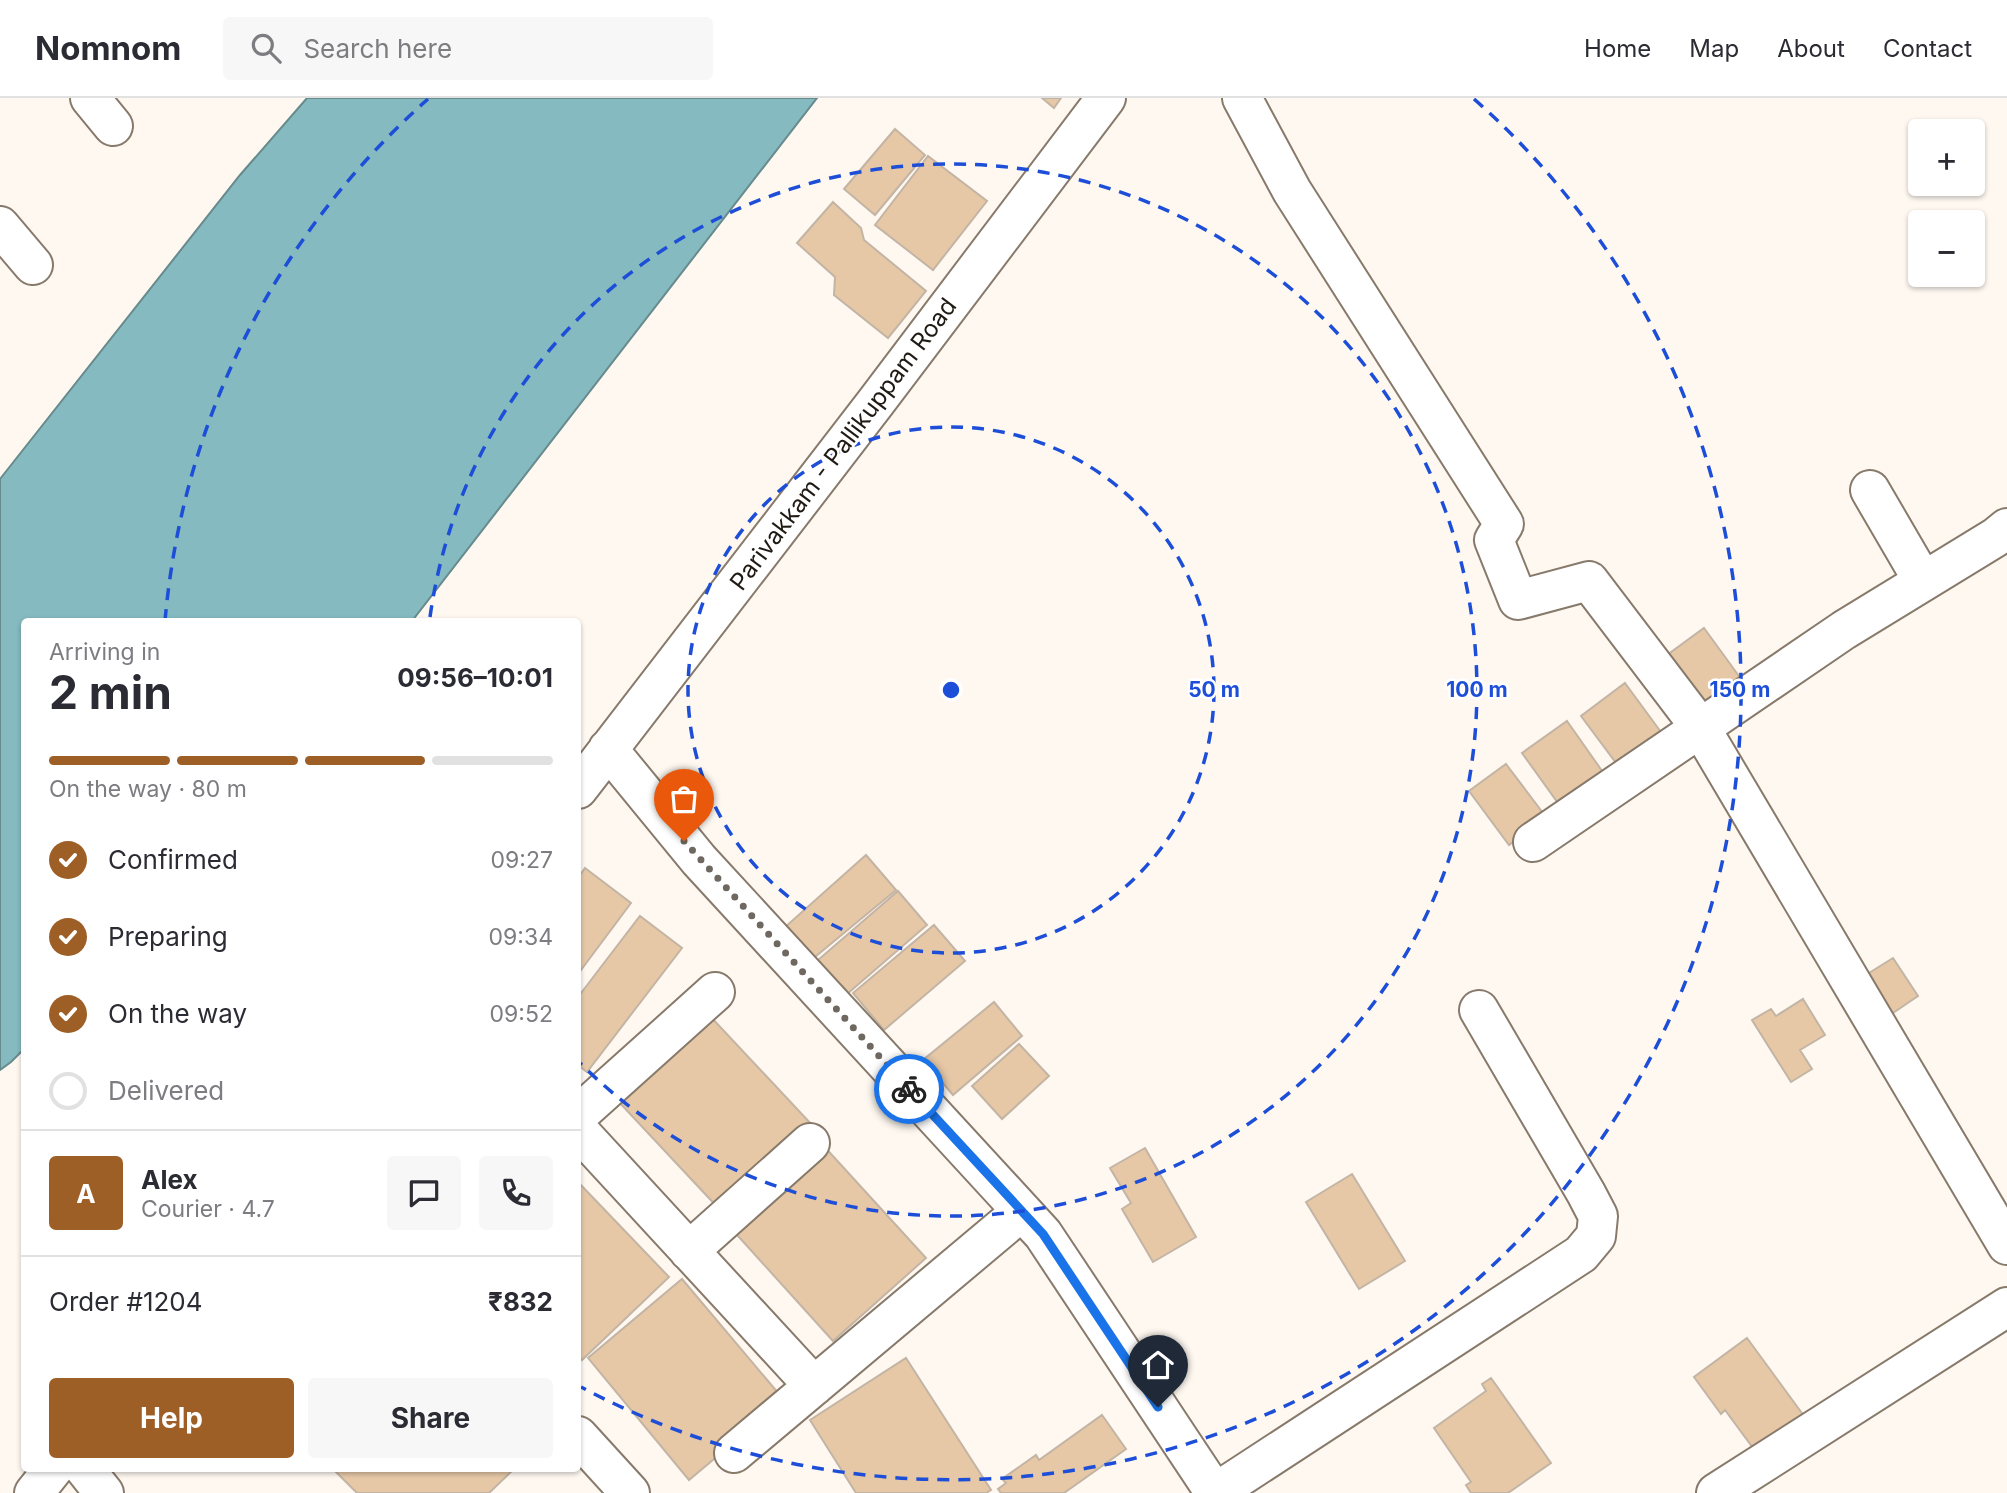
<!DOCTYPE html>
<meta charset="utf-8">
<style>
body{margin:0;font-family:Inter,sans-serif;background:#f7f7f7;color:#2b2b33;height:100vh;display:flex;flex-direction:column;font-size:26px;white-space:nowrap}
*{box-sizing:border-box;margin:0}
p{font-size:23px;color:#7c7c81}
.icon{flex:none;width:38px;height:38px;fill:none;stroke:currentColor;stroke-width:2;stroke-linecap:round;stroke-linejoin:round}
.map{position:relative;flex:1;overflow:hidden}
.side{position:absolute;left:21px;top:520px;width:560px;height:854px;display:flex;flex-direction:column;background:#fff;border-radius:7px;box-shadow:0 2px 5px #0004}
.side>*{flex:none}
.fabs{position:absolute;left:1908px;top:21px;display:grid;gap:14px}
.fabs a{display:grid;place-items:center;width:77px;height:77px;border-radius:7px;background:#fff;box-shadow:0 2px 5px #0004;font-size:35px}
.pin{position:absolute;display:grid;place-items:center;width:60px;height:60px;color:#fff;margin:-72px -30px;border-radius:50% 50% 50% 0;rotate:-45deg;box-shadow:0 0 7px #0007}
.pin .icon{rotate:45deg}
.courier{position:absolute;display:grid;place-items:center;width:70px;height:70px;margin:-35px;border:5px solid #1a73e8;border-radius:50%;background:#fff;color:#222;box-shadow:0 2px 9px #0007}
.headline em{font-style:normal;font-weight:700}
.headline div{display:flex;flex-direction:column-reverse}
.headline{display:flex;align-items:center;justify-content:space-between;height:119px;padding:0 28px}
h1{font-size:46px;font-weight:700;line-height:52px}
.bar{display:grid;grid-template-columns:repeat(4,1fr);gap:10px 7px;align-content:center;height:84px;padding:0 28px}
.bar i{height:9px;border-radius:5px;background:#e1e1e2}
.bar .on{background:#9e5f26}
.bar p{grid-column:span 4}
.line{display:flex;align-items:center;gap:18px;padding:0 28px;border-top:2px solid #e1e1e2}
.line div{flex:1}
.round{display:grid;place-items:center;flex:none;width:74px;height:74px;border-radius:7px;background:#f7f7f7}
ol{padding:0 28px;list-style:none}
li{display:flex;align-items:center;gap:21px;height:77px}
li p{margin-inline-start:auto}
li .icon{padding:7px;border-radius:50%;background:#9e5f26;color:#fff;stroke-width:4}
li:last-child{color:#7c7c81}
li i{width:38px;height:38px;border:4px solid #e1e1e2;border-radius:50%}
.action{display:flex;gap:14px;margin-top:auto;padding:14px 28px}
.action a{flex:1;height:80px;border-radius:7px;background:#9e5f26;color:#fff;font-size:28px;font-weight:700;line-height:80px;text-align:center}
.action a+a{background:#f7f7f7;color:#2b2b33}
header{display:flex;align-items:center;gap:42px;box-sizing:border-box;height:98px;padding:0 35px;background:#fff;border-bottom:2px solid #e1e1e2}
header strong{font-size:33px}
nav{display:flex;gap:38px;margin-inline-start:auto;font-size:24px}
.search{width:490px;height:63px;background:#f7f7f7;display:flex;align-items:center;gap:18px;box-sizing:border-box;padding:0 24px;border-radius:7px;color:#7c7c81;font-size:26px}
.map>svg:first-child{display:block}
.water{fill:#85bac0;stroke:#678a8c;stroke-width:2}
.building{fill:#e6c8a7;stroke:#c3b4a4;stroke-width:2}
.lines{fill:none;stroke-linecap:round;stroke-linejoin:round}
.minor-casing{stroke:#887a6b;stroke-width:42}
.minor{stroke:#fff;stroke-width:38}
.done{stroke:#6e6861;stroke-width:7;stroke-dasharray:0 12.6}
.route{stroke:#1a73e8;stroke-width:9}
.ring{fill:none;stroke:#1d4ed8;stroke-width:3.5;stroke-dasharray:12 9}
.labels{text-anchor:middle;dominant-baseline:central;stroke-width:5;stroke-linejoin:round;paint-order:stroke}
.street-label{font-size:24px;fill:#201a14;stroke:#fff}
.centre{fill:#1d4ed8;stroke:#fff;stroke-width:3.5}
.ring-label{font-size:21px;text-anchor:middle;font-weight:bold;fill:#1d4ed8;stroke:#fff;stroke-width:5;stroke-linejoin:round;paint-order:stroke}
</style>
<header>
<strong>Nomnom</strong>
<div class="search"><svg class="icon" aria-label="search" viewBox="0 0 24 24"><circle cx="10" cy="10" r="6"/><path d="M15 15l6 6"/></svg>Search here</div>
<nav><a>Home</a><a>Map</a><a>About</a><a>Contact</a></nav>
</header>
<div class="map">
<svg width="2007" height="1395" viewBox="0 0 2007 1395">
<rect width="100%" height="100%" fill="#fef8f1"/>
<!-- water -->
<path class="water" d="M307 0H817L412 523H24V951L11 964 0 972V381L240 77Z"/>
<!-- building -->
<path class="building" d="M1042 0H1061L1054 10Z
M895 31 925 57 875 117 844 91Z
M928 58 987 103 933 172 875 127Z
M833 104 861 130 864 142 926 193 888 240 834 197 835 179 797 145Z
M1704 530 1744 585 1704 616 1663 560Z
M1625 585 1666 641 1622 673 1581 618Z
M1567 623 1607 680 1563 712 1522 655Z
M1506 666 1546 719 1509 747 1469 693Z
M866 757 896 792 810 863 784 830Z
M585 770 631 805 578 876V780Z
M898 793 927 827 847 896 818 862Z
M640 818 682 850 587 974 578 967V899Z
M934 827 965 863 884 932 853 895Z
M1893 860 1918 898 1887 919 1861 880Z
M1803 901 1825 937 1800 952 1812 971 1791 984 1752 922 1771 911 1776 918Z
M994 904 1022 938 953 997 923 962Z
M709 917 813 1028 722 1114 618 1003Z
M1019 946 1049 978 1002 1021 972 988Z
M821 1045 926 1160 833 1243 729 1128Z
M1145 1050 1196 1139 1153 1164 1122 1111 1131 1105 1110 1070Z
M1352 1076 1405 1163 1359 1191 1306 1104Z
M578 1084 669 1179 582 1262 578 1258Z
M682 1181 784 1302 689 1382 588 1260Z
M1747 1240 1804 1318 1756 1354 1725 1312 1721 1316 1694 1279Z
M906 1260 991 1392 986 1395H856L810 1322Z
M1491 1280 1551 1365 1508 1395H1471L1466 1387 1471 1384 1434 1330 1486 1293 1482 1286Z
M1102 1317 1126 1351 1064 1395H1001L998 1391 1006 1385 1002 1381 1036 1357 1039 1362Z
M332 1370H515L489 1395H357Z"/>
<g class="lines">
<defs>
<path id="minor" d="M90 0 113 28
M1242 0 1292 93 1504 426 1494 442 1518 502 1589 483 1700 629 2007 1147
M0 128 33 167
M1870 392 1923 483
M608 651 699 762 1043 1136 1215 1395
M578 691 876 304 1106 0
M1533 744 1844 532 1996 439 2007 430
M578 1017 715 894
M578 1032 814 1288
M689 1153 810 1045
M578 1338 630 1395
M734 1355 1022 1113
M84 1370 104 1395
M34 1395 54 1370
M1215 1395 1581 1156 1596 1138 1598 1118 1586 1095 1479 912
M1716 1395 2007 1209"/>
</defs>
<!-- minor casing -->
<use href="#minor" class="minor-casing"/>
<!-- minor -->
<use href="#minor" class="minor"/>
</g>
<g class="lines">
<!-- done -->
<path class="done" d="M684 743 909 991"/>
<!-- route -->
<path class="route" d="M909 991 1043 1136 1158 1309"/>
</g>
<!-- distance rings -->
<g class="ring">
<circle cx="951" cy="592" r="263"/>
<path d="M430 519A526 526 0 1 1 579 964"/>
<path d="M165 523A789 789 0 0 1 428 1M1474 1A789 789 0 0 1 581 1289"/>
</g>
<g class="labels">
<!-- street labels -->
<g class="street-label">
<text transform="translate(843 346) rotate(-53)">Parivakkam - Pallikuppam Road</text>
</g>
</g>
<circle cx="951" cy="592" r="10" class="centre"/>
<g class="ring-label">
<text x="1214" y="599">50 m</text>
<text x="1477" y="599">100 m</text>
<text x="1740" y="599">150 m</text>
</g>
</svg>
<div class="fabs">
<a>+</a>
<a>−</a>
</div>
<div class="pin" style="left:684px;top:743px;background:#ea580c"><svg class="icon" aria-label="bag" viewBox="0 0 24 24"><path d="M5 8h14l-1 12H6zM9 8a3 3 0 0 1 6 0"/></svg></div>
<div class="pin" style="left:1158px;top:1309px;background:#1f2937"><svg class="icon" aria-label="home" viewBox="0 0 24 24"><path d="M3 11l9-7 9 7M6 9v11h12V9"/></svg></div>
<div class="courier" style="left:909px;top:991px"><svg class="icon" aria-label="bike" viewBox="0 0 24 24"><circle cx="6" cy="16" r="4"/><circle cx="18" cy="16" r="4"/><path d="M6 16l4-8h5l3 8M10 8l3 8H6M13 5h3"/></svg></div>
<section class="side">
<div class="headline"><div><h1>2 min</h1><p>Arriving in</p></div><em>09:56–10:01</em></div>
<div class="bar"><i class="on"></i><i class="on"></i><i class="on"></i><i></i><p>On the way · 80 m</p></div>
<ol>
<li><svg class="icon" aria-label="check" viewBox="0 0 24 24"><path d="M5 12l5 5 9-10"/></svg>Confirmed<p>09:27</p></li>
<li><svg class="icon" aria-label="check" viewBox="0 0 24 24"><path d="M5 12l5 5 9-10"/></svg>Preparing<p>09:34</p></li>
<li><svg class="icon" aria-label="check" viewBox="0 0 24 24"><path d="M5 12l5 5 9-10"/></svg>On the way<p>09:52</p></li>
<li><i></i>Delivered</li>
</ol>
<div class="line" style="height:126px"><b class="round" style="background:#9e5f26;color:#fff">A</b><div><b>Alex</b><p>Courier · 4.7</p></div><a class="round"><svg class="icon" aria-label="chat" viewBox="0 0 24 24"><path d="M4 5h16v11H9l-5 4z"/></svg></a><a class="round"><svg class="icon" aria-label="phone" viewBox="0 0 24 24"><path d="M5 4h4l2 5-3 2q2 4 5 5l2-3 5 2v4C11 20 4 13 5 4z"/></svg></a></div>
<div class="line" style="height:91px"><div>Order #1204</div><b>₹832</b></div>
<div class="action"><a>Help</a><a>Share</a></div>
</section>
</div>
